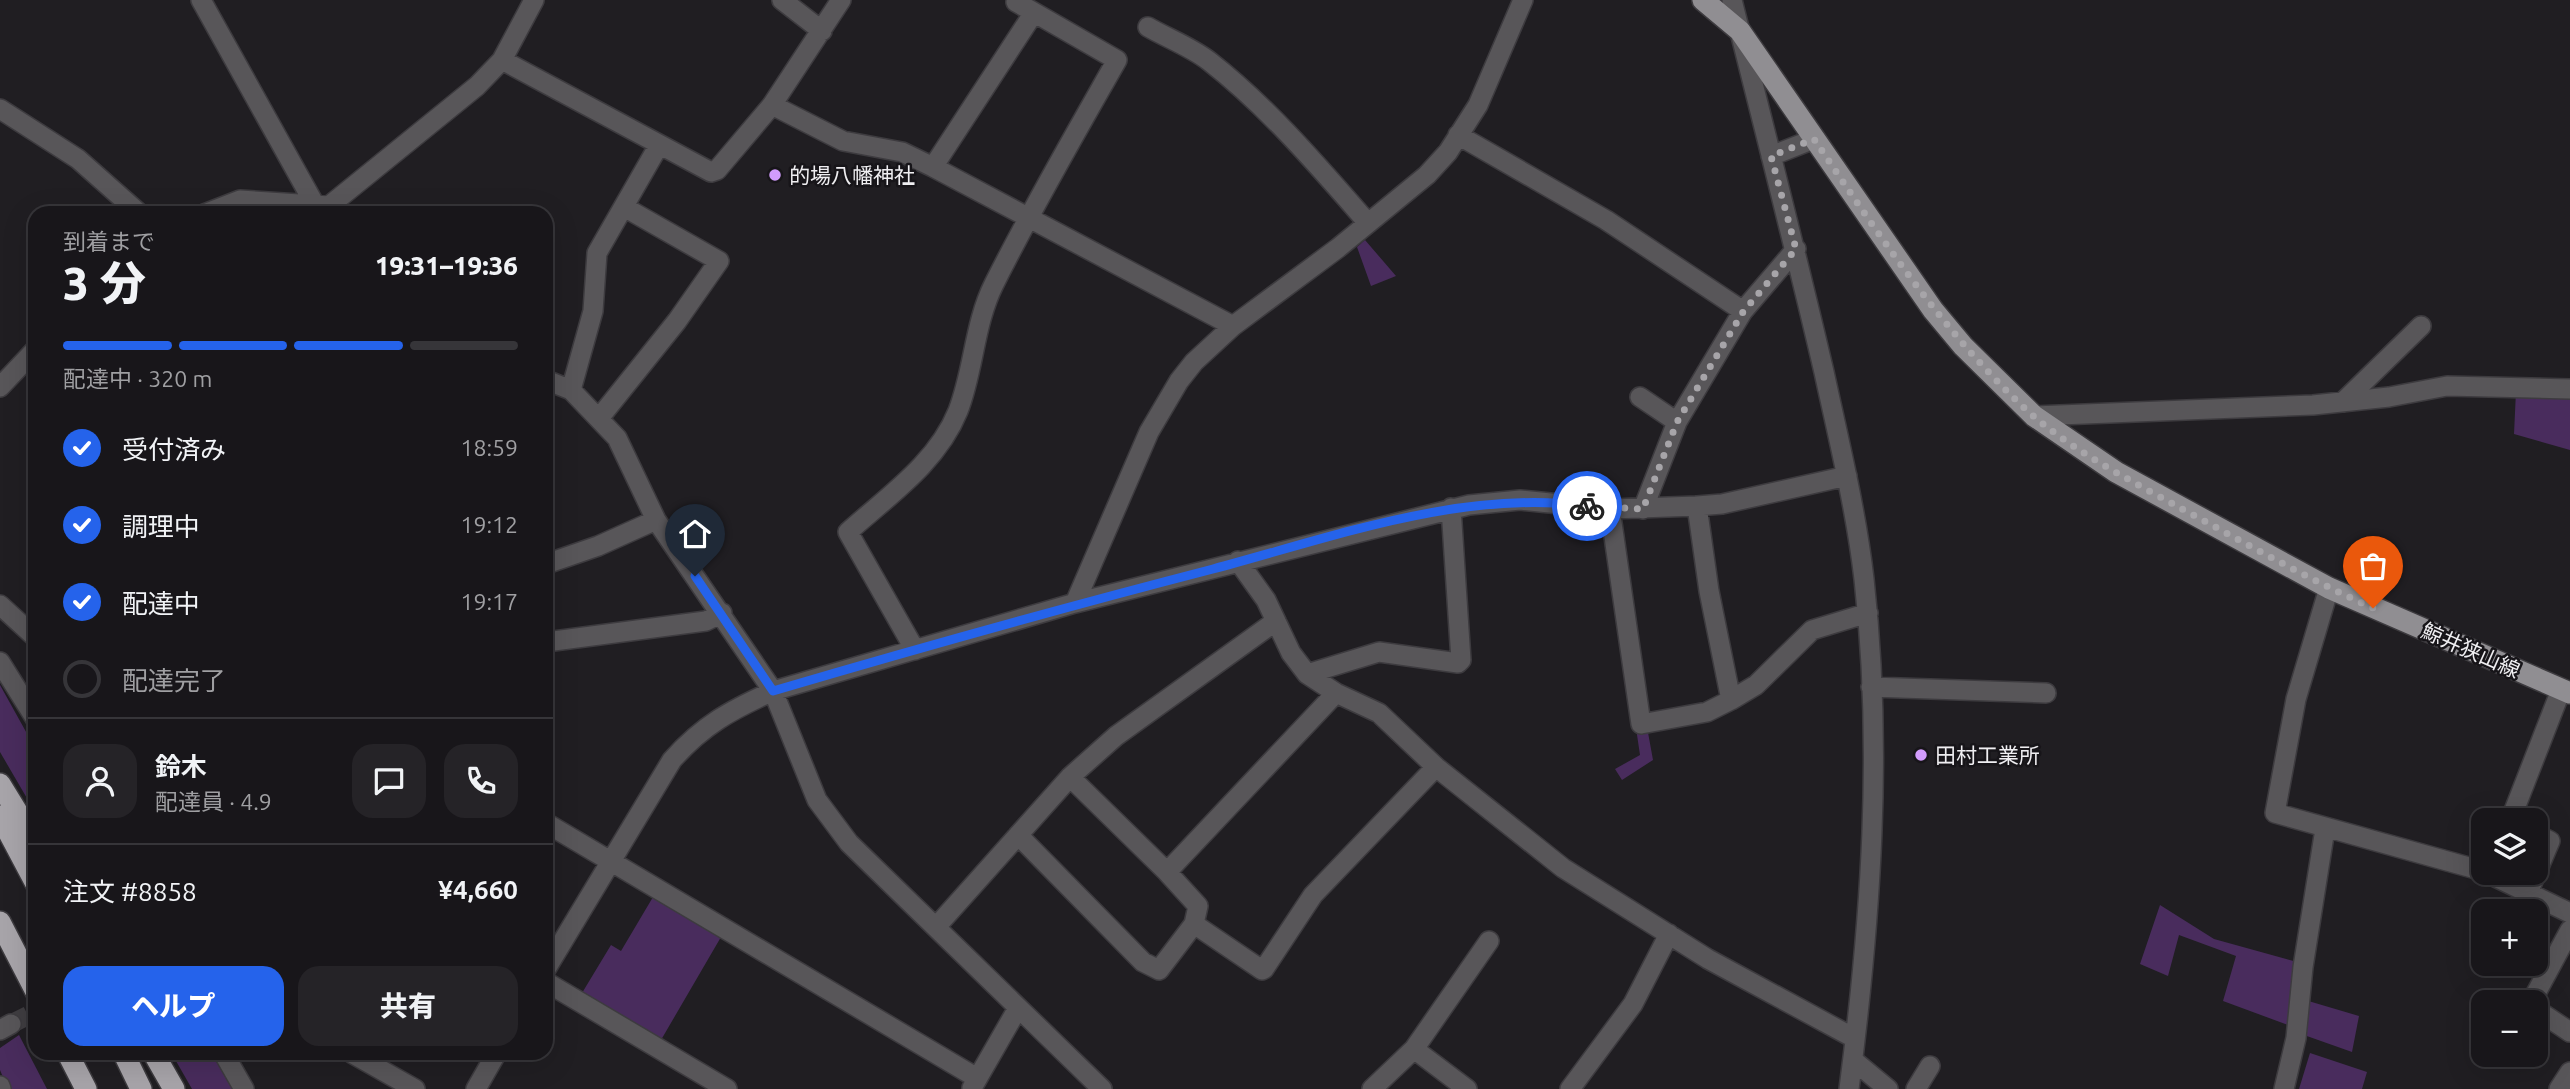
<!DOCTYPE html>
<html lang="ja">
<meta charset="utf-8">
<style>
body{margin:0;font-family:Ubuntu,"Noto Sans JP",sans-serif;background:#252327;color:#f1f3f6;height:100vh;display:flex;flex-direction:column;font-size:26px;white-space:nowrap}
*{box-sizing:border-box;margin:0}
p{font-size:23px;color:#9f9fa2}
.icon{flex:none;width:38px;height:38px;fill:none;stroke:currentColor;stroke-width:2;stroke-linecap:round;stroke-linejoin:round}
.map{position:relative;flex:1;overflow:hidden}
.drawer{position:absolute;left:28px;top:206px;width:525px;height:854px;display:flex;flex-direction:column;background:#18161a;border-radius:21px;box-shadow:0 7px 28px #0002,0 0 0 2px #363539}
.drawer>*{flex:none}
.buttons{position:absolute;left:2471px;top:808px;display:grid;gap:14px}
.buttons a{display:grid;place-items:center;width:77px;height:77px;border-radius:14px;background:#18161a;box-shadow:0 7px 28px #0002,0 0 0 2px #363539;font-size:35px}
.pin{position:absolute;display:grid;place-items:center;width:60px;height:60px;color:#fff;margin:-72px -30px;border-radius:50% 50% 50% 0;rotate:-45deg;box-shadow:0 0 7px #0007}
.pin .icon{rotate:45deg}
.courier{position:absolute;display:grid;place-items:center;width:70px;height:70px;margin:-35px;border:5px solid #2563eb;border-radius:50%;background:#fff;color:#222;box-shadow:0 2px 9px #0007}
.head em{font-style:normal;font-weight:800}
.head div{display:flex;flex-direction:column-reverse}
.head{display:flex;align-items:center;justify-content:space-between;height:119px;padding:0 35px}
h1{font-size:46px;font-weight:800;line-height:52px}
.bar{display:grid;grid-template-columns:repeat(4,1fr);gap:10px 7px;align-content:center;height:84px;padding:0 35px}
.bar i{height:9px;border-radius:5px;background:#363539}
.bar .active{background:#2563eb}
.bar p{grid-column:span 4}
.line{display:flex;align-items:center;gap:18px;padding:0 35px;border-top:2px solid #363539}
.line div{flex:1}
.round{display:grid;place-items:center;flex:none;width:74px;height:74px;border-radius:21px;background:#252327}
ol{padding:0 35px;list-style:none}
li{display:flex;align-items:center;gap:21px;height:77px}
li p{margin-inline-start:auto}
li .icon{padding:7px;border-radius:50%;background:#2563eb;color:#fff;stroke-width:4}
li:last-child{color:#9f9fa2}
li i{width:38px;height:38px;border:4px solid #363539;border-radius:50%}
.action{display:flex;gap:14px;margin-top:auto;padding:14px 35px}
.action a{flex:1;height:80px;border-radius:21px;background:#2563eb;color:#fff;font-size:28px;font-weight:800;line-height:80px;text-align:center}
.action a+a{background:#252327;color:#f1f3f6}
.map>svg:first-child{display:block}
.green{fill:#492c5d}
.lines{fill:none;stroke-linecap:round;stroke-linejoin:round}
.minor-tunnel{stroke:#3f3d41;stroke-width:19;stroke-dasharray:19 10;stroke-linecap:butt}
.minor-casing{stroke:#3d3b3f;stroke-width:22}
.major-casing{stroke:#3d3b3f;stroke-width:24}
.highway-casing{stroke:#3d3b3f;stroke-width:24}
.minor{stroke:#585659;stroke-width:19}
.major{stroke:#908e92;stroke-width:21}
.highway{stroke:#a7a4a9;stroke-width:21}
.done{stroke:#a7a5a9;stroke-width:7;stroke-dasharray:0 12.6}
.route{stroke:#2563eb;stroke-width:9}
.poi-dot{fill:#d29cfd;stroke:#171519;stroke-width:2.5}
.labels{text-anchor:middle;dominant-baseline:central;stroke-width:5;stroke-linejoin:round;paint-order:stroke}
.poi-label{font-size:21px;fill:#efeef1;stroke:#171519;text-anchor:start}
.street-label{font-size:21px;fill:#efeef1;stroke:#171519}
</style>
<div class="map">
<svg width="2570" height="1089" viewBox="0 0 2570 1089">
<rect width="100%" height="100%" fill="#201e22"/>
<!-- green -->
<path class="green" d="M1365 240 1396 276 1371 286 1357 247Z
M2516 391 2570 394V450L2514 434Z
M0 685 35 748V812L0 752Z
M1647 727 1653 760 1622 780 1615 769 1640 755 1636 728Z
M653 897 721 937 661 1040 582 993 611 945 621 951Z
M2160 905 2214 939 2297 962 2288 1025 2223 1001 2236 956 2179 935 2168 976 2140 964Z
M2305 1000 2359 1016 2352 1052 2304 1035Z
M19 1035 47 1089H8L0 1070V1048Z
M2310 1053 2367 1072 2362 1089H2299Z
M172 1054H212L232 1089H192Z"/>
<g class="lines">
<!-- minor-tunnel -->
<path class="minor-tunnel" d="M11 1024 35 1012"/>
<defs>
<path id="minor" d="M201 0 320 214
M782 0 822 31
M1732 0C1763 124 1795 248 1824 372 1839 441 1856 510 1864 579 1883 749 1871 920 1849 1089
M1148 27C1167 38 1191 47 1209 61 1268 107 1319 167 1368 223
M502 60 534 0
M772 105 843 141 902 152 933 167 1233 326
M0 109 78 159 140 214
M1458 135 1606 220 1743 311
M1771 156 1814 139
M933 167 1033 14
M204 214 240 200 329 206 477 86 502 60 711 172 717 170 772 105 841 0
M546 380 571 390 617 438 656 520 773 691 817 800 849 843 1102 1089
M0 387 35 350
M571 390 593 311 597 253 659 145
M1640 397 1677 422
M2343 402 2421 326
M2034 416 2313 405 2389 397 2447 386 2570 389
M600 417 677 321 719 261 624 207
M1697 506 1709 591 1731 700
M1610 509 1641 724 1707 712 1731 700 1756 685 1812 630 1868 613
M1643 509 1677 422 1743 311 1796 249
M1238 561 1266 600 1291 653 1307 674 1336 693 1379 713 1436 767 1563 868 1708 959 1854 1038
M546 564 598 546 656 520
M2329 588 2296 699 2275 813 2483 871
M1075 603 1469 505 1520 500 1610 509 1697 506 1722 504 1847 476
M0 605 35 637
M546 642 706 621 722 613
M915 650 848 532C888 496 937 463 958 411 974 370 974 324 994 284 1032 208 1075 134 1117 60L1016 2
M0 662 35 718
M1307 674 1379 652 1458 663 1461 660 1451 508
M1871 687 2046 693
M1070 777 1167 872
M2510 821 2561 690
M546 823 977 1078
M1018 835 1143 962 1159 970 1194 924 1198 906 1167 872 1336 693
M2487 873 2570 913
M2528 893 2550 841 2536 834
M1194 924 1262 970 1264 969 1313 895 1436 767
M936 927 1070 777 1116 736 1276 621
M2570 930 2535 995 2540 1012 2570 1032
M546 969 672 760C703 725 731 710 773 691L1075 603 1149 432 1179 381 1194 362 1233 326 1338 248 1427 175 1448 152 1478 105 1523 0
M546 982 727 1089
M0 1030 11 1024
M1414 1049 1467 1089
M224 1054 244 1089
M353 1054 415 1089
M1853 1060 1888 1089
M0 1086 1 1089
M972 1088 1018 1008
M476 1089 496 1054
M1372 1089 1414 1049 1489 941
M1570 1089 1633 1004 1669 934
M1916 1089 1930 1066
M2284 1089 2296 1038 2303 967 2325 829
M2559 1089 2570 1072"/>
<path id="major" d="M1703 0 1740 31 1933 310 1963 346 2034 416 2116 472 2329 588 2570 693"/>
<path id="highway" d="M0 784 35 841
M0 816 35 882
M0 922 35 990
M68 1054 86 1089
M124 1054 141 1089
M154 1054 174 1089"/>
</defs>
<!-- minor casing -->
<use href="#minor" class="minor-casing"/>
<!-- major casing -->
<use href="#major" class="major-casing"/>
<!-- highway casing -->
<use href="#highway" class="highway-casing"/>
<!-- minor -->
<use href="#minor" class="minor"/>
<!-- major -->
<use href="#major" class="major"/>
<!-- highway -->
<use href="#highway" class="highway"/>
</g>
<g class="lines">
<!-- done -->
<path class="done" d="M1587 506 1643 509 1677 422 1743 312 1796 249 1771 156 1814 139C1877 232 1938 325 2019 403 2066 448 2128 479 2184 510 2247 544 2308 579 2373 608"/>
<!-- route -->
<path class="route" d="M695 576 773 691C919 648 1066 607 1213 569 1333 537 1463 489 1587 506"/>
</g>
<!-- markers -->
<g class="poi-dot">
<circle cx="775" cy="175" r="7"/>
<circle cx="1921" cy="755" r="7"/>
</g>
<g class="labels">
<!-- poi labels -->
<g class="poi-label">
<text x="789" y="175">的場八幡神社</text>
<text x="1935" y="755">田村工業所</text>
</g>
<!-- street labels -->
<g class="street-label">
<text transform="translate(2471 650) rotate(24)">鯨井狭山線</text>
</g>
</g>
</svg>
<div class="buttons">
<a><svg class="icon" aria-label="layers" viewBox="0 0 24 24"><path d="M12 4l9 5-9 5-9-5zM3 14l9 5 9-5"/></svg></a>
<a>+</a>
<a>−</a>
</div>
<div class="pin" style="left:2373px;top:608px;background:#ea580c"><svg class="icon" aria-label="bag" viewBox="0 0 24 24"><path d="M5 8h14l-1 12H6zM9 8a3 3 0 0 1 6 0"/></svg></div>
<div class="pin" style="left:695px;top:576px;background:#1f2937"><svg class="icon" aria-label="home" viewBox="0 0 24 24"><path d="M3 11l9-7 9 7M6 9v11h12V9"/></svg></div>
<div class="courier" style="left:1587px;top:506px"><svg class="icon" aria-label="bike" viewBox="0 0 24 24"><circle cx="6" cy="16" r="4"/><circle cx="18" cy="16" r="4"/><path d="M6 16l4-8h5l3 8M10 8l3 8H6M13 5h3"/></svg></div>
<section class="drawer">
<div class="head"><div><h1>3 分</h1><p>到着まで</p></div><em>19:31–19:36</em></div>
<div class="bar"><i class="active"></i><i class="active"></i><i class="active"></i><i></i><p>配達中 · 320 m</p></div>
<ol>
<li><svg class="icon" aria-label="check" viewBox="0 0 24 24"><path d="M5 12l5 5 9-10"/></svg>受付済み<p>18:59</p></li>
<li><svg class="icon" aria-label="check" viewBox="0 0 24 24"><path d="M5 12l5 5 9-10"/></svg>調理中<p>19:12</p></li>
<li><svg class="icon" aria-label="check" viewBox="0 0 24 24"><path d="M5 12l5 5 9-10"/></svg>配達中<p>19:17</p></li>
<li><i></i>配達完了</li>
</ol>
<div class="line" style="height:126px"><a class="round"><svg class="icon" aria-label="person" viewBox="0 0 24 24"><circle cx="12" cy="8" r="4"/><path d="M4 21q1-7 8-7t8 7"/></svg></a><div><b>鈴木</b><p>配達員 · 4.9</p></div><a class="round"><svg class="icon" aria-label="chat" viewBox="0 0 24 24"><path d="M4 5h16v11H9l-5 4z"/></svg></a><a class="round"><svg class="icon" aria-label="phone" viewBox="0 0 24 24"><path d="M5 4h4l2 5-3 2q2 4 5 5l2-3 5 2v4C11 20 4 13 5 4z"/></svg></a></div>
<div class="line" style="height:91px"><div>注文 #8858</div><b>¥4,660</b></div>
<div class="action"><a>ヘルプ</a><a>共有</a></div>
</section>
</div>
